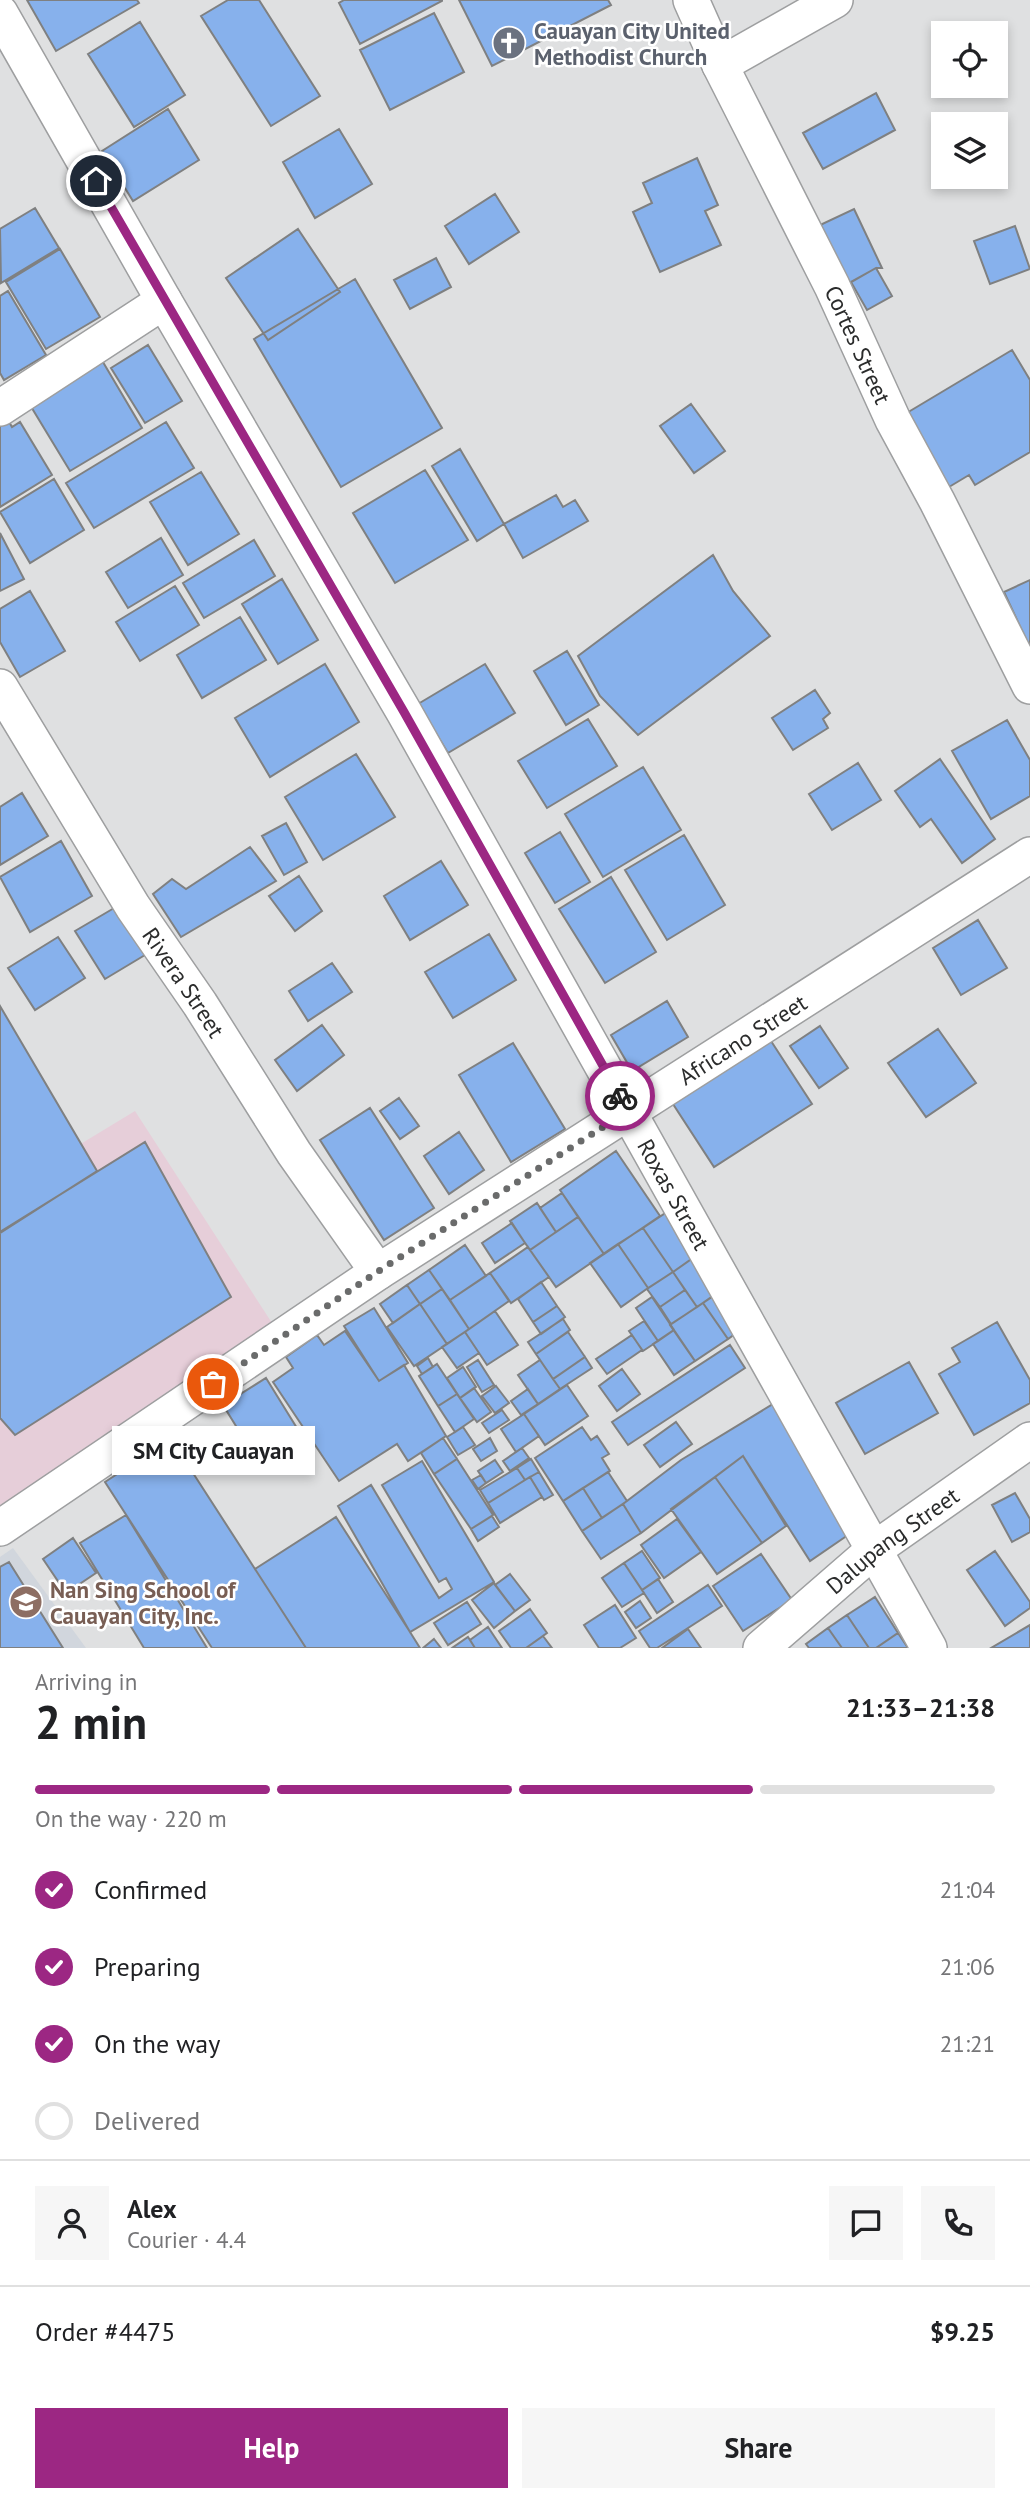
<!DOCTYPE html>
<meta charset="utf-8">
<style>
body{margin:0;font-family:"PT Sans",sans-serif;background:#f6f6f6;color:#202124;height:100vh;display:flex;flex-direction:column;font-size:26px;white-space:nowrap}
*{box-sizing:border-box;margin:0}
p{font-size:23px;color:#757577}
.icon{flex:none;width:38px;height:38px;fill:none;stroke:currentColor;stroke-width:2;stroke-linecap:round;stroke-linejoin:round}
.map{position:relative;height:1648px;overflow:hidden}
.drawer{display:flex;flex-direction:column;background:#fff;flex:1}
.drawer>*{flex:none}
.fabs{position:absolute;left:931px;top:21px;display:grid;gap:14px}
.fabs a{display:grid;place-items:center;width:77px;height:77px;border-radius:0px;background:#fff;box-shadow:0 4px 10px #0003;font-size:35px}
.pin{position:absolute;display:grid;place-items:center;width:60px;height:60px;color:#fff;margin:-30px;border:4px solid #fff;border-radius:50%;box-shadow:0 2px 7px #0007}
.courier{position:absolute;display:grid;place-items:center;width:70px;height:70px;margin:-35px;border:5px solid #9c2783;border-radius:50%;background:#fff;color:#222;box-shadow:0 2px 9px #0007}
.bubble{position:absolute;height:49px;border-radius:0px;background:#fff;box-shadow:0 4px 10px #0003;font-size:23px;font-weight:700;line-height:49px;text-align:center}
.summary em{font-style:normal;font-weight:700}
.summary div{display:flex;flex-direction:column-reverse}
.summary{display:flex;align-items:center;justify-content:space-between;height:119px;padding:0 35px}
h1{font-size:46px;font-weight:700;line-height:52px}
.bar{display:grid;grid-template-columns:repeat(4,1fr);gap:10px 7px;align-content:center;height:84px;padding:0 35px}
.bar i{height:9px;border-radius:5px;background:#e0e0e0}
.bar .active{background:#9c2783}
.bar p{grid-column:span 4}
.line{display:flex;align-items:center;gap:18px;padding:0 35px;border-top:2px solid #e0e0e0}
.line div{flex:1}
.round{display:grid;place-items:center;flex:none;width:74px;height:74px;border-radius:0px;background:#f6f6f6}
ol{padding:0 35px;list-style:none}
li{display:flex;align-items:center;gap:21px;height:77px}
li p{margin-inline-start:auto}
li .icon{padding:7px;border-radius:50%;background:#9c2783;color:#fff;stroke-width:4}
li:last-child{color:#757577}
li i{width:38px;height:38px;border:4px solid #e0e0e0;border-radius:50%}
.cta{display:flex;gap:14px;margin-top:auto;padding:14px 35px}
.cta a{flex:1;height:80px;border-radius:0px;background:#9c2783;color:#fff;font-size:28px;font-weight:700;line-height:80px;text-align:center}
.cta a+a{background:#f6f6f6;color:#202124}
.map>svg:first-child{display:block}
.commercial{fill:#e6ced9}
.built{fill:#d1d6dd}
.building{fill:#87b1ec;stroke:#7f8081;stroke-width:2}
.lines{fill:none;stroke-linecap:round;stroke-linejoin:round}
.minor-casing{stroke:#9e9fa0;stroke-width:38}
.minor{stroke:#fff;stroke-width:35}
.done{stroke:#6a6b6b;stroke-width:7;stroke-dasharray:0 12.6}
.route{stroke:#9c2783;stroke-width:9}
.labels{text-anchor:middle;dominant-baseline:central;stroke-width:5;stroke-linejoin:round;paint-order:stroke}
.worship-label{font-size:23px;font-weight:bold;fill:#5b616d;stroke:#fff;text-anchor:start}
.street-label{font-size:23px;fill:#2b2c2c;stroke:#fff}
.education-label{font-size:23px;font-weight:bold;fill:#785e54;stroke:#fff;text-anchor:start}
</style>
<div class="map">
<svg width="1030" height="1648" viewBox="0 0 1030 1648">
<rect width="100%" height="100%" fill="#dfe0e1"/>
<!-- commercial -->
<path class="commercial" d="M0 1024 74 1148 135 1111 272 1323 0 1510Z"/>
<!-- built -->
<path class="built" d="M13 1548 86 1648H0V1557Z"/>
<!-- building -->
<path class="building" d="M27 0H137L139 3 56 51Z
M228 0H259L320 96 271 126 201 16Z
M344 0H442V1L360 44 339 3Z
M459 0H608L611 5 492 66Z
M434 13 464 72 390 110 360 50Z
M140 22 185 95 134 127 88 54Z
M876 93 895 130 823 169 803 133Z
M168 109 199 160 133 201 102 151Z
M339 129 372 184 315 218 283 162Z
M697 158 718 205 705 211 721 245 660 272 633 212 652 203 643 183Z
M495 194 519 232 469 264 445 226Z
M35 208 59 248 1 283 0 229Z
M854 209 882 268H876L846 285 818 226Z
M1015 226 1030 269 990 284 974 241Z
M298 229 340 292 268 340 226 278Z
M60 249 100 317 46 349 6 282Z
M436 258 451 287 410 309 394 280Z
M876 268 892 296 867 310 851 282Z
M355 279 442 428 341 487 254 339Z
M8 291 46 355 4 380 0 373V296Z
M148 345 182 401 145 423 111 368Z
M1012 350 1030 380V452L975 485 969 475 939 493 895 420Z
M97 352 142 428 70 471 24 395Z
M691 404 725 451 694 473 660 426Z
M3 411 12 427 20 422 52 475 0 507V413Z
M166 422 194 468 94 528 66 483Z
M460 449 504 524 477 541 432 466Z
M425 470 468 540 395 583 353 513Z
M201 472 239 534 188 565 150 502Z
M54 479 84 530 30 563 0 512Z
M556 495 563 507 575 500 588 521 523 558 504 524Z
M0 533 24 579 0 591Z
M161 538 183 575 128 608 106 572Z
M254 540 275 576 204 618 183 583Z
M713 555 733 591 770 636 638 735 600 696 578 656Z
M282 579 318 640 278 664 242 604Z
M1030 580V648L1004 592Z
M175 586 199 625 140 661 116 622Z
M30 591 65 651 20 677 0 642V609Z
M240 617 266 660 202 698 177 655Z
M567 651 599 705 566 725 534 671Z
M325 664 359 722 270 777 235 718Z
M485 664 515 713 448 753 418 704Z
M815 690 830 713 823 719 828 728 793 750 772 718Z
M588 719 617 766 547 808 518 761Z
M1007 720 1030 760V796L991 819 952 751Z
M356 754 395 817 323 860 285 797Z
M940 759 995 839 962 863 931 819 920 827 895 791Z
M858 763 881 800 832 830 809 794Z
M643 767 681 830 603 877 565 814Z
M22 793 48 836 0 865V807Z
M286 823 307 862 284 875 262 836Z
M560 832 590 882 555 903 525 853Z
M684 835 725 905 667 940 625 870Z
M61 841 92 896 30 932 0 877Z
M250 847 276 881 181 937 153 894 172 879 186 889Z
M441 861 468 905 410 940 384 896Z
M299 876 322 911 295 931 269 896Z
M611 877 656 952 605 983 559 909Z
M121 904 150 952 105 979 75 931Z
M978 920 1007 968 961 995 933 948Z
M489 934 516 980 453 1018 425 972Z
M58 937 85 978 35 1010 8 968Z
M332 963 352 992 308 1021 289 991Z
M667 1001 688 1037 632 1071 611 1035Z
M0 1006 97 1171 0 1233Z
M322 1025 344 1055 297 1091 275 1060Z
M820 1026 848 1068 819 1088 790 1046Z
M938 1029 976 1083 926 1117 888 1063Z
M771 1041 812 1104 714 1167 673 1104Z
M513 1043 565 1129 511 1162 459 1075Z
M399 1098 419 1126 400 1139 380 1111Z
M370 1108 434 1208 384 1240 320 1140Z
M459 1132 484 1170 449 1194 424 1156Z
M145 1142 231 1297 15 1435 0 1418V1232Z
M616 1151 660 1216 604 1254 560 1190Z
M562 1193 578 1217 556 1232 540 1208Z
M537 1203 556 1232 530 1250 510 1221Z
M667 1212 697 1255 673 1272 643 1228Z
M578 1217 604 1254 556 1287 530 1250Z
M512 1223 525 1243 495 1263 482 1243Z
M643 1228 673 1272 648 1288 618 1244Z
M618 1244 648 1288 621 1307 590 1263Z
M465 1245 486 1276 450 1300 429 1270Z
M528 1247 549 1277 511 1303 490 1273Z
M693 1258 717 1293 697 1307 673 1272Z
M429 1270 442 1289 420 1304 407 1285Z
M673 1272 685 1290 660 1307 647 1289Z
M490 1273 509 1301 469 1329 450 1300Z
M541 1282 557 1306 533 1322 518 1299Z
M407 1285 420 1304 393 1323 380 1304Z
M442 1289 469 1329 447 1344 420 1304Z
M685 1290 697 1307 671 1324 660 1307Z
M715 1295 739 1331 728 1339 703 1303Z
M652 1297 674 1330 658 1341 636 1308Z
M703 1303 728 1339 695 1361 670 1325Z
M420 1304 447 1344 414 1366 387 1327Z
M557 1306 565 1317 541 1334 533 1322Z
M374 1308 408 1363 379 1381 344 1326Z
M495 1311 518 1345 487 1365 465 1332Z
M563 1319 570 1330 536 1354 528 1342Z
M644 1321 658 1341 643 1351 629 1331Z
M997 1322 1030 1380V1403L974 1435 939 1374 960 1362 952 1348Z
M674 1330 695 1361 674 1375 653 1344Z
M345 1331 379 1381 404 1365 446 1436 408 1461 397 1444 339 1481 273 1382 293 1368 286 1357 317 1335 324 1345Z
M465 1332 479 1353 457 1368 442 1347Z
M568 1332 585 1357 553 1379 536 1354Z
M632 1335 642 1350 607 1374 596 1359Z
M730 1345 745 1368 628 1445 612 1422Z
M585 1357 592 1368 560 1389 553 1379Z
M428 1358 433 1367 422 1374 417 1366Z
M478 1360 494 1385 482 1392 467 1367Z
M540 1360 560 1389 538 1404 518 1375Z
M909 1362 938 1413 865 1454 836 1403Z
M437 1364 457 1394 438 1406 419 1376Z
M463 1367 476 1387 460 1398 447 1378Z
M622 1369 640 1394 617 1411 599 1386Z
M266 1378 300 1433 257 1460 223 1405Z
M567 1385 588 1416 545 1445 524 1414Z
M496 1386 509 1403 495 1413 482 1396Z
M474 1388 491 1412 477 1422 460 1398Z
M528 1389 538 1404 521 1415 511 1401Z
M457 1394 474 1419 455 1432 438 1406Z
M773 1404 848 1535 810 1561 743 1456 641 1533 623 1504 681 1460Z
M502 1410 509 1420 489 1433 482 1423Z
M524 1414 539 1436 516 1452 501 1429Z
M676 1422 692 1444 660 1467 644 1445Z
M463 1427 475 1445 458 1455 447 1437Z
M582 1427 591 1440 597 1436 609 1454 602 1458 610 1471 563 1501 535 1458Z
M443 1438 457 1459 434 1474 421 1453Z
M490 1438 497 1451 481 1461 473 1449Z
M171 1439 255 1569 306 1648H212L105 1482Z
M522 1448 529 1458 510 1471 503 1461Z
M743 1456 786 1526 762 1543 715 1477Z
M457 1459 493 1515 471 1529 434 1474Z
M531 1459 539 1472 525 1480 517 1468Z
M495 1460 503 1472 486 1483 478 1471Z
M422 1461 494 1582 410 1632 338 1506 371 1485 439 1598 452 1589 446 1578 439 1582 382 1485Z
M517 1468 525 1480 488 1503 480 1490Z
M539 1472 553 1495 544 1500 530 1477Z
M608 1472 627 1501 602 1518 583 1488Z
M481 1475 486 1483 478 1489 472 1480Z
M530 1477 542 1497 500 1523 488 1503Z
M715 1477 762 1543 717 1574 671 1509Z
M583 1488 602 1518 582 1531 563 1501Z
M1015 1493 1030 1519V1532L1012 1542 992 1505Z
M623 1504 641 1533 601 1559 582 1531Z
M126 1515 207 1648H144L80 1543Z
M492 1516 499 1527 478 1541 471 1529Z
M336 1517 410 1632 420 1648H306L255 1569Z
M677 1519 701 1552 664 1578 641 1545Z
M73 1538 96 1573 66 1593 43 1559Z
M642 1551 660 1578 642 1590 624 1563Z
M995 1551 1030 1602V1608L1005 1626 967 1570Z
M761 1554 792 1600 743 1631 713 1586Z
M9 1562 63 1648H0V1567Z
M624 1563 644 1593 622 1607 602 1578Z
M510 1574 530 1600 515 1611 495 1585Z
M658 1579 673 1602 657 1613 642 1590Z
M494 1583 515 1611 494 1628 472 1600Z
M708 1585 722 1606 657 1648H650L639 1631Z
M875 1597 898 1633 876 1648H869L847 1615Z
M640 1601 651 1618 636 1628 625 1612Z
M467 1602 481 1624 448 1645 434 1623Z
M615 1605 636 1638 620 1648H599L584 1625Z
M530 1609 547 1633 526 1648H511L499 1631Z
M847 1615 869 1648H842L828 1628Z
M1030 1625V1648H991Z
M488 1627 502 1648H475L470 1640Z
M828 1628 842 1648H809L806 1644Z
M688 1629 701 1648H662Z
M898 1633 908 1648H876Z
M543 1636 552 1648H526Z
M468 1637 475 1648H452Z
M434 1639 441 1648H423Z"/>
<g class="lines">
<defs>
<g id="minor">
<path id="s1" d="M691 0 720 65 832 286 893 420 937 501 1030 686"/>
<path id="s2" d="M0 13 164 301 404 712 929 1648"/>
<path d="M720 65 835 0"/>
<path d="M0 408 164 301"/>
<path id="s3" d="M0 687 133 907 200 1004 294 1153 378 1272"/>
<path id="s4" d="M0 1528 378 1272 1030 855"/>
<path id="s5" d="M761 1648 875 1549 1030 1440"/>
</g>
</defs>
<!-- minor casing -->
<use href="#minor" class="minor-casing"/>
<!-- minor -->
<use href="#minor" class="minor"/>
</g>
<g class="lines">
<!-- done -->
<path class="done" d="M213 1384 377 1272 628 1111 620 1096"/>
<!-- route -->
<path class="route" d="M96 181 404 712 620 1096"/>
</g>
<!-- icons -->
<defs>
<symbol id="church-disc" viewBox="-11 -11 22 22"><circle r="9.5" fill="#6b7280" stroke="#fff"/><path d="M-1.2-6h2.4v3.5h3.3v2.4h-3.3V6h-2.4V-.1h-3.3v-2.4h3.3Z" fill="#fff"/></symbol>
<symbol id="school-disc" viewBox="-11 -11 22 22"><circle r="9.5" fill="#8d6e63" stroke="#fff"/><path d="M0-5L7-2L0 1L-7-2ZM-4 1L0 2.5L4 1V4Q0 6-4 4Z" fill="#fff"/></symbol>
</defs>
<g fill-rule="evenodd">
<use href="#church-disc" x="490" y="24" width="38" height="38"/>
<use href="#school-disc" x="7" y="1583" width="38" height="38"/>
</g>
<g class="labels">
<!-- worship labels -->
<g class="worship-label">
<text x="534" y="30">Cauayan City United<tspan x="534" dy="26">Methodist Church</tspan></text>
</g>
<!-- street labels -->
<g class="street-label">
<text stroke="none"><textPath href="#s1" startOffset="383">Cortes Street</textPath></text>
<text stroke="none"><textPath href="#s3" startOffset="348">Rivera Street</textPath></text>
<text stroke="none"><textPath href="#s4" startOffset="889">Africano Street</textPath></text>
<text stroke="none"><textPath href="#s2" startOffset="1360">Roxas Street</textPath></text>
<text stroke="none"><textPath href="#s5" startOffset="170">Dalupang Street</textPath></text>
</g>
<!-- education labels -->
<g class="education-label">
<text x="50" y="1589">Nan Sing School of<tspan x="50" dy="26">Cauayan City, Inc.</tspan></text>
</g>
</g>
</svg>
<div class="fabs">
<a><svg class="icon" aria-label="locate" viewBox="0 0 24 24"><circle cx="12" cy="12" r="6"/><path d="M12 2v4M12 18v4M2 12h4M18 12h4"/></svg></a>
<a><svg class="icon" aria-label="layers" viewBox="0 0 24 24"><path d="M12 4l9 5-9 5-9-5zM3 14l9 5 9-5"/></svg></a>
</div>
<div class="pin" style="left:213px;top:1384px;background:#ea580c"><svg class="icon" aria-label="bag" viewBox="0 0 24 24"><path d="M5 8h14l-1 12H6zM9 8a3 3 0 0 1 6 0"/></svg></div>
<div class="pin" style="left:96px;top:181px;background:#1f2937"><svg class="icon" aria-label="home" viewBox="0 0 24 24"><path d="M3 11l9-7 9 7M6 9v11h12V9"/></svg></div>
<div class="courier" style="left:620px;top:1096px"><svg class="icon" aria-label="bike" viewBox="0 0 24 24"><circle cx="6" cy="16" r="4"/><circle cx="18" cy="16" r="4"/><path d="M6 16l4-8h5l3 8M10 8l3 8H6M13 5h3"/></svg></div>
<div class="bubble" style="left:112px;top:1426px;width:203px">SM City Cauayan</div>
</div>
<section class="drawer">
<div class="summary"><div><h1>2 min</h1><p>Arriving in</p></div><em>21:33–21:38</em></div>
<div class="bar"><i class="active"></i><i class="active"></i><i class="active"></i><i></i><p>On the way · 220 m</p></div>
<ol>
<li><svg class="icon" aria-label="check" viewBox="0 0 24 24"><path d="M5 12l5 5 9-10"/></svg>Confirmed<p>21:04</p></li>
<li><svg class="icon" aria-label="check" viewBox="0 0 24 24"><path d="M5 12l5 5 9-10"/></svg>Preparing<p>21:06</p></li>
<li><svg class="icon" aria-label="check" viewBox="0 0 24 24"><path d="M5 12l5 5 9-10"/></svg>On the way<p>21:21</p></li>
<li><i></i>Delivered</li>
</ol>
<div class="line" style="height:126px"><a class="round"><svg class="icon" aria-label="person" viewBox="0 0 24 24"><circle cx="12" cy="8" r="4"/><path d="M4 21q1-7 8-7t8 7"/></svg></a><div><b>Alex</b><p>Courier · 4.4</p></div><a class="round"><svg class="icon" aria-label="chat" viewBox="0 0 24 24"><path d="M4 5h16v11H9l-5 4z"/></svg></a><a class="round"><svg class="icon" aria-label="phone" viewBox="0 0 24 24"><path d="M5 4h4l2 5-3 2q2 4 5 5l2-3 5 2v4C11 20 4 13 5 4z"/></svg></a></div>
<div class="line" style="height:91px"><div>Order #4475</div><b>$9.25</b></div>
<div class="cta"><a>Help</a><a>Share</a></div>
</section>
